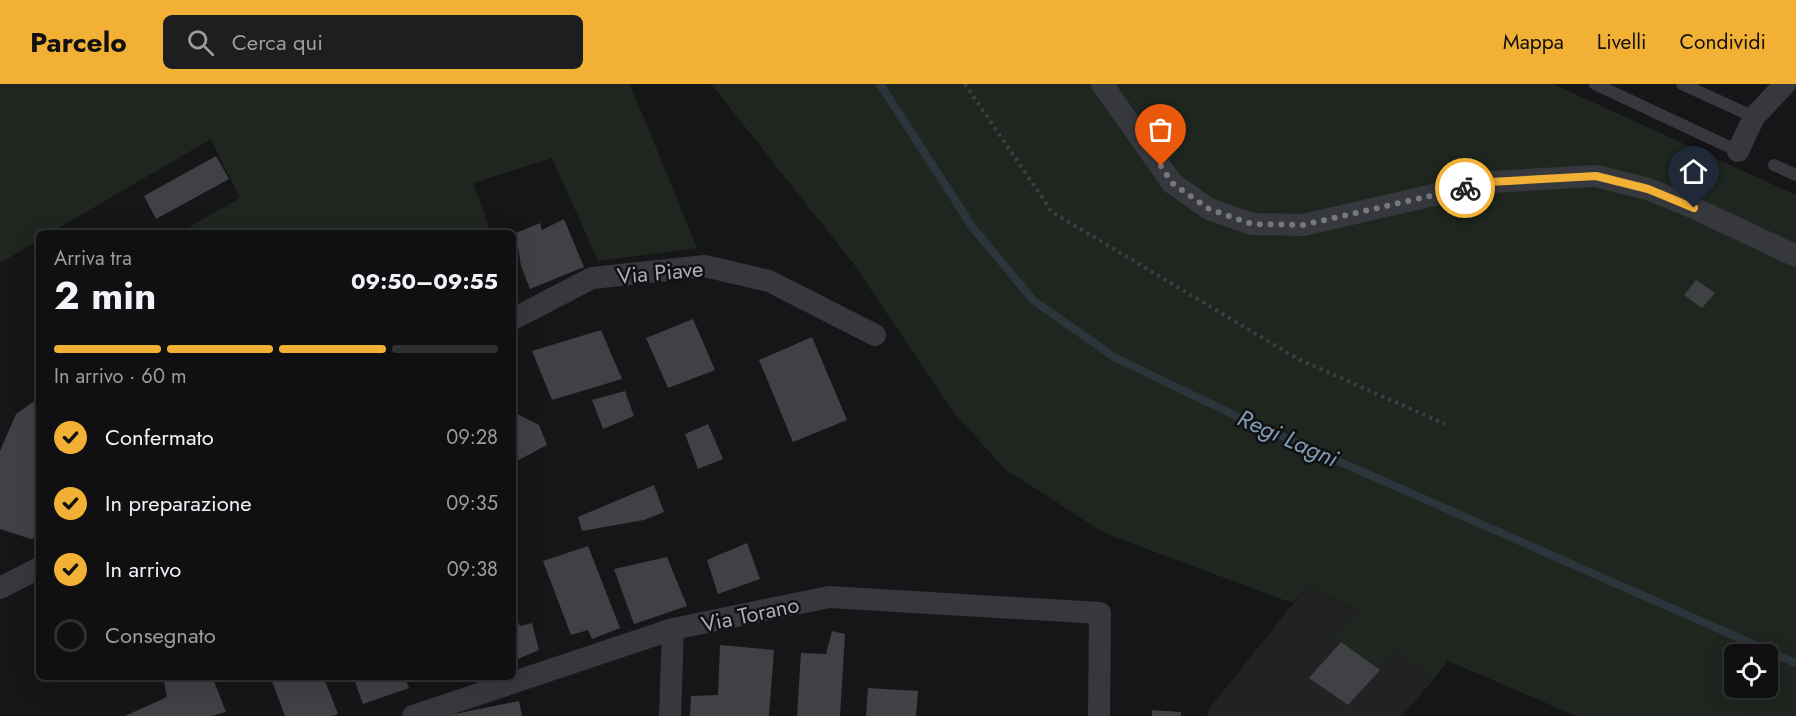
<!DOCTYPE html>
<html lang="it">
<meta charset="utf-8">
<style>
body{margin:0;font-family:Jost,sans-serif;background:#1e1e20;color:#f1f3f6;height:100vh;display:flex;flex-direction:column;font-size:22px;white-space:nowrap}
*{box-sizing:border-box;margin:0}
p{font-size:20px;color:#9c9d9f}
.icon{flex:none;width:33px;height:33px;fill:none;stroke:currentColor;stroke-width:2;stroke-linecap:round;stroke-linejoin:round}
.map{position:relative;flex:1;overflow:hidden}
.drawer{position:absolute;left:36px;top:146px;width:480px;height:450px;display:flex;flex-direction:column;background:#101012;border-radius:9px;box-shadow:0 6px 24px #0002,0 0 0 2px #303032}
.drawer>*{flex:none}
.buttons{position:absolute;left:1724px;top:560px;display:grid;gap:12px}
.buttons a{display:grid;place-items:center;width:54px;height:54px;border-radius:9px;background:#101012;box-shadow:0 6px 24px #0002,0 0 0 2px #303032;font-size:30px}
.pin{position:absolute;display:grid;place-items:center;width:51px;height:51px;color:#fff;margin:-62px -26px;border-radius:50% 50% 50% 0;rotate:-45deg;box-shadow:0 0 6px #0007}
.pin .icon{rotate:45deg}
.courier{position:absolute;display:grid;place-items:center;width:60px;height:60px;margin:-30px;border:4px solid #f2b134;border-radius:50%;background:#fff;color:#222;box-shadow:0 2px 8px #0007}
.summary em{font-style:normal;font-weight:700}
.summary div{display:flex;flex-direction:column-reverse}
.summary{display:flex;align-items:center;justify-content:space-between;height:102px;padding:0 18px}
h1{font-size:39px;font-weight:700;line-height:45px}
.bar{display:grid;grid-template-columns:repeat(4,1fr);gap:9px 6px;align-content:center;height:72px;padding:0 18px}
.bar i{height:8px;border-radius:4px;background:#303032}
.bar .current{background:#f2b134}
.bar p{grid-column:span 4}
ol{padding:0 18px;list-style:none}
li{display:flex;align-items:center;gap:18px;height:66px}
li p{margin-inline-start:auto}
li .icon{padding:6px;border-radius:50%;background:#f2b134;color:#111;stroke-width:4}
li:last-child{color:#9c9d9f}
li i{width:33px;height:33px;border:3px solid #303032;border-radius:50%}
header{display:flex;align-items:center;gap:36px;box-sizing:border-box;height:84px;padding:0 30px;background:#f2b134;color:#111}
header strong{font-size:28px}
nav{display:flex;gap:33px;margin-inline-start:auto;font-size:21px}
.search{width:420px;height:54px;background:#1e1e20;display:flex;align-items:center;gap:15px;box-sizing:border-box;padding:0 21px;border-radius:9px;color:#9c9d9f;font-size:22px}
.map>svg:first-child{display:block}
.built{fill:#222225}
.green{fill:#1e261f;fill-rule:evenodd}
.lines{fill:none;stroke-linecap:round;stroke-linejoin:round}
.stream{stroke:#2c353c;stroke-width:8}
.building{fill:#404145}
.path{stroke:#3d3f44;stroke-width:4;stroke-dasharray:3 4.5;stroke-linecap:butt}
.lane{stroke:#37383d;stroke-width:12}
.street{stroke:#37383d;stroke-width:22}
.done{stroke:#757880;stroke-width:6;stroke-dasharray:0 10.8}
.route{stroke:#f2b134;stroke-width:8}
.labels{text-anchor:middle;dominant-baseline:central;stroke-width:5;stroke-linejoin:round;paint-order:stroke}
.street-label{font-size:22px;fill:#a8adb8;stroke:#111113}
.water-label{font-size:24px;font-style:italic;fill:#7f9bb3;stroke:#111113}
</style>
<header>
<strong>Parcelo</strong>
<div class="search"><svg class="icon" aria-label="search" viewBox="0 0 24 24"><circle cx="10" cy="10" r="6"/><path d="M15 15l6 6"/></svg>Cerca qui</div>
<nav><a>Mappa</a><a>Livelli</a><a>Condividi</a></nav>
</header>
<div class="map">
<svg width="1796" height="632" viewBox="0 0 1796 632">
<rect width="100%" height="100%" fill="#161618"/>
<!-- built -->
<path class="built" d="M1307 502 1358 527 1375 587 1393 565 1433 596 1402 632H1207L1209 625Z"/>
<!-- green -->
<path class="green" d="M0 0H630L697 164 598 177 552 74 473 99 491 148H181L240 114 211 55 52 148H39V156L0 179Z
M711 0H1553L1796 111V632H1576L1448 577 1433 596 1393 565 1375 588 1334 556 1357 526 1307 502 1292 519 1112 452 1098 445 1005 385 954 329 853 179ZM1734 570H1767V603H1734Z"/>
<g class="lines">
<!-- stream -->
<path class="stream" d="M880 0 973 144 1033 216 1114 273 1236 332 1796 579"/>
</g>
<!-- building -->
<path class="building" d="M216 72 229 95 156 135 144 112Z
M564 135 584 183 530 205 521 182 516 149 540 139 542 146Z
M1696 196 1715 209 1702 224 1684 211Z
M693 235 715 286 668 304 646 254Z
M601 246 622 295 552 316 532 267Z
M812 253 847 336 793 358 759 276Z
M625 307 634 332 603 345 592 316Z
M33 318 39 319V452L31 455 0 445V367L16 330Z
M513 328 539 341 547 361 513 379Z
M708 340 723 375 698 385 685 350Z
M654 401 664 428 644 436 582 447 578 433Z
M747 459 760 495 718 510 707 476Z
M588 462 620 544 592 555 588 546 571 551 543 477Z
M667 473 687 522 634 540 614 485Z
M513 528 520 542 532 539 539 566 513 577Z
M832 547 845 550 840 632H797L801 569 826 570Z
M1341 558 1380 586 1348 621 1309 594Z
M720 561 774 566 769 632H690L691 612 718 611Z
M175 592H212L226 628 211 632H125L167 613 164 598Z
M270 592H323L338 630 331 632H285Z
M353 592H404L409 604 363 620Z
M868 604 918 607 916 632H866Z
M519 617 522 632H450V631Z
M1152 626 1181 628V632H1152Z"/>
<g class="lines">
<!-- path -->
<path class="path" d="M965 0 1052 128 1298 275 1445 340"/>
<!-- lane -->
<path class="lane" d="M1595 0 1738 67
M1682 0 1754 33
M1774 81 1796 91"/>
<!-- street -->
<path class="street" d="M1102 0 1172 99 1209 125 1252 140 1303 141 1490 98 1596 92 1648 105 1694 124 1796 172
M1738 67 1754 33 1785 0
M513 235 592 194 705 182 769 197 875 251
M0 504 39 484
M413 632 673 545 829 513 1100 529 1099 632
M670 632 673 545"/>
</g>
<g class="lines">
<!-- done -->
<path class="done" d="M1161 82 1172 99 1209 125 1252 140 1303 141 1465 104"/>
<!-- route -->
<path class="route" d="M1465 104 1490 98 1596 92 1648 105 1694 124"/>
</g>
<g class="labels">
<!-- street labels -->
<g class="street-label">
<text transform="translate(660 188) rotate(-5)">Via Piave</text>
<text transform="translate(750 530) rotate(-12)">Via Torano</text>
</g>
<!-- water labels -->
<g class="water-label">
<text transform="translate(1288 354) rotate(24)">Regi Lagni</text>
</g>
</g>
</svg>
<div class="buttons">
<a><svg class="icon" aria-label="locate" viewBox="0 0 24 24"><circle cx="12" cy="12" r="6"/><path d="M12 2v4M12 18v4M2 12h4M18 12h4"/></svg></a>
</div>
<div class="pin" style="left:1161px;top:82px;background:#ea580c"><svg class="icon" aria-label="bag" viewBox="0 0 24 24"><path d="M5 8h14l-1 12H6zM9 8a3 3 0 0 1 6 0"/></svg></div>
<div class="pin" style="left:1694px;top:124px;background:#1f2937"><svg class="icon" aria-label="home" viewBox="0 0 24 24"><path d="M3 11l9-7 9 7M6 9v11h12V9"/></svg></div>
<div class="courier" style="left:1465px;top:104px"><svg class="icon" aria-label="bike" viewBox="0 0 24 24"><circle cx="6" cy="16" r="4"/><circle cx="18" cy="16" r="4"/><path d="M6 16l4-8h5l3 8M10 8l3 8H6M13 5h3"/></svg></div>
<section class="drawer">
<div class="summary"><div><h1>2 min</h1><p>Arriva tra</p></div><em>09:50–09:55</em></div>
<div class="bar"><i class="current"></i><i class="current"></i><i class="current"></i><i></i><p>In arrivo · 60 m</p></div>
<ol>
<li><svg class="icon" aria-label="check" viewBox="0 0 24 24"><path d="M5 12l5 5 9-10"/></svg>Confermato<p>09:28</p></li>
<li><svg class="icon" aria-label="check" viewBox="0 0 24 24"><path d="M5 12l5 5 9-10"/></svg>In preparazione<p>09:35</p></li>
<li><svg class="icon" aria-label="check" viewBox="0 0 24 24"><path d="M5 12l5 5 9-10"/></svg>In arrivo<p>09:38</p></li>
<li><i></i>Consegnato</li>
</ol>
</section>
</div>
